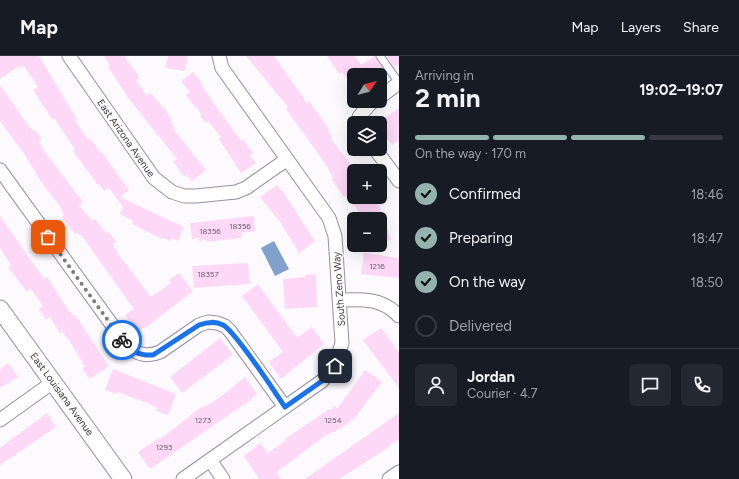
<!DOCTYPE html>
<meta charset="utf-8">
<style>
body{margin:0;font-family:Figtree,sans-serif;background:#242831;color:#f1f3f6;height:100vh;display:flex;flex-direction:column;font-size:15px;white-space:nowrap}
*{box-sizing:border-box;margin:0}
p{font-size:13px;color:#9ea1a6}
.icon{flex:none;width:22px;height:22px;fill:none;stroke:currentColor;stroke-width:2;stroke-linecap:round;stroke-linejoin:round}
.map{position:relative;flex:1;overflow:hidden}
.drawer{display:flex;flex-direction:column;background:#171b24;width:340px}
.drawer>*{flex:none}
.needle{width:26px;rotate:54deg}
.fabs{position:absolute;left:347px;top:12px;display:grid;gap:8px}
.fabs a{display:grid;place-items:center;width:40px;height:40px;border-radius:6px;background:#171b24;box-shadow:0 4px 16px #0002;font-size:20px}
.pin{position:absolute;display:grid;place-items:center;width:34px;height:34px;color:#fff;margin:-17px;border-radius:8px;box-shadow:0 2px 6px #0006}
.courier{position:absolute;display:grid;place-items:center;width:40px;height:40px;margin:-20px;border:3px solid #1a73e8;border-radius:50%;background:#fff;color:#222;box-shadow:0 1px 5px #0007}
.headline em{font-style:normal;font-weight:700}
.headline div{display:flex;flex-direction:column-reverse}
.headline{display:flex;align-items:center;justify-content:space-between;height:68px;padding:0 16px}
h1{font-size:26px;font-weight:700;line-height:30px}
.bar{display:grid;grid-template-columns:repeat(4,1fr);gap:6px 4px;align-content:center;height:48px;padding:0 16px}
.bar i{height:5px;border-radius:3px;background:#363941}
.bar .selected{background:#93b3ae}
.bar p{grid-column:span 4}
.line{display:flex;align-items:center;gap:10px;padding:0 16px;border-top:1px solid #363941}
.line div{flex:1}
.round{display:grid;place-items:center;flex:none;width:42px;height:42px;border-radius:6px;background:#242831}
ol{padding:0 16px;list-style:none}
li{display:flex;align-items:center;gap:12px;height:44px}
li p{margin-inline-start:auto}
li .icon{padding:4px;border-radius:50%;background:#93b3ae;color:#111;stroke-width:4}
li:last-child{color:#9ea1a6}
li i{width:22px;height:22px;border:2px solid #363941;border-radius:50%}
header{display:flex;align-items:center;gap:24px;box-sizing:border-box;height:56px;padding:0 20px;background:#171b24;border-bottom:1px solid #363941}
header strong{font-size:19px}
nav{display:flex;gap:22px;margin-inline-start:auto;font-size:14px}
main{display:flex;flex:1;min-height:0}
.map>svg:first-child{display:block}
.water{fill:#81a0cb}
.building{fill:#fed8f7}
.lines{fill:none;stroke-linecap:round;stroke-linejoin:round}
.service-casing{stroke:#978fa4;stroke-width:9}
.minor-casing{stroke:#978fa4;stroke-width:15}
.tertiary-casing{stroke:#978fa4;stroke-width:19}
.service{stroke:#fff;stroke-width:7}
.minor{stroke:#fff;stroke-width:13}
.tertiary{stroke:#fff;stroke-width:17}
.done{stroke:#7b7880;stroke-width:4;stroke-dasharray:0 7.2}
.route{stroke:#1a73e8;stroke-width:5}
.labels{text-anchor:middle;dominant-baseline:central;stroke-width:3;stroke-linejoin:round;paint-order:stroke}
.number-label{font-size:8px;fill:#685c6a}
.street-label{font-size:10px;fill:#36323b;stroke:#fff}
</style>
<header>
<strong>Map</strong>
<nav><a>Map</a><a>Layers</a><a>Share</a></nav>
</header>
<main>
<div class="map">
<svg width="399" height="423" viewBox="0 0 399 423">
<rect width="100%" height="100%" fill="#fcfaff"/>
<!-- water -->
<path class="water" d="M274 185 289 213 275 220 261 192Z"/>
<!-- building -->
<path class="building" d="M0 0H39L77 63 75 64 88 84 90 82 100 96 101 95 129 134 120 141 184 171 178 185 171 182 170 185 164 182 163 183 154 179 132 168 133 165 120 158 123 151 109 132 104 135 99 128 98 129 73 95 75 93 54 62 52 63 33 34 38 31 24 10 20 12 19 10 0 23Z
M104 0H124L140 22 136 24 147 40 151 37 167 56 172 64 171 66 175 72 173 73 206 114 192 125 187 119 185 121 173 106 177 103 129 43 108 11 110 10Z
M168 0H188L185 15 165 12Z
M246 0H274L302 40 307 47 309 45 329 73 328 75 332 81 331 83 351 109 348 112 354 121V141H376L391 184 380 188V163H362L354 148V151L346 140 344 141 331 123 333 122 327 110 286 53 288 51Z
M327 0H355L361 9 375 0 386 17 384 19H354V32L342 16 339 18Z
M386 0H399V8L394 11Z
M193 16 202 27 201 28 215 49 241 85 243 83 253 97 250 100 256 107 241 117 219 83 221 81 208 65 206 67 200 60 202 59 186 39 190 36 181 25Z
M0 29 32 75 34 73 42 83 39 85 44 95 83 146 79 149 92 165 95 163 106 177 109 176 116 186 113 188 118 198 151 241 171 227 169 224 179 217 193 235 144 273 143 272 137 276 125 259 134 253 82 180 77 177 75 178 62 161 64 158 61 154 62 153 42 127 23 96 0 65Z
M399 52V84L392 89 380 73 384 69 381 65Z
M277 129 281 135 282 134 315 185 299 197 280 166 260 141Z
M0 160 44 223 47 221 69 255 74 260 75 259 109 310 90 323 82 312 85 311 69 284 62 276 60 277 50 261 46 264 39 253 43 250 31 233 27 236 8 211 11 209 0 192Z
M254 160 255 175 241 177V182L207 186V184L199 185V182L192 183 190 167Z
M364 197 399 202V222L361 218Z
M248 207 250 228 194 232 192 210Z
M316 218 317 251 285 253 283 223 305 221V219Z
M258 228 297 282 312 271 324 288 281 323 269 306 283 296 242 240Z
M381 272 399 296V332L363 284Z
M220 282 233 299 182 337 170 321Z
M8 307 18 321 0 332V313Z
M113 313 176 338 168 359 156 355 157 352 147 347 118 336 117 338 105 334Z
M365 314 382 326 354 363 336 375 326 379 278 415 277 418 281 423H259L244 400 260 387 268 397 285 385 284 384 329 353 330 354 335 350 337 353Z
M245 321 257 338 252 342V343L150 413 138 396 159 382V384L200 352 210 348 227 336Z
M47 357 56 371 0 409V392Z
M399 357V383L380 397 339 423H305Z"/>
<g class="lines">
<defs>
<path id="service" d="M380 0 399 27"/>
<path id="minor" d="M69 0 154 122 172 136 184 140H196L236 136 246 132 286 104
M380 41 399 27
M360 67 359 61 369 49 374 45
M375 93 399 125
M0 114 128 291C139 299 148 301 160 296L199 269 208 266 217 267 225 270 230 275 285 351
M340 244C362 243 382 242 399 260
M0 364 53 326
M210 404 223 423
M183 423 322 325 335 310 342 287 335 180 329 162 222 12 219 0
M389 423 399 416"/>
<path id="tertiary" d="M0 253 123 423"/>
</defs>
<!-- service casing -->
<use href="#service" class="service-casing"/>
<!-- minor casing -->
<use href="#minor" class="minor-casing"/>
<!-- tertiary casing -->
<use href="#tertiary" class="tertiary-casing"/>
<!-- service -->
<use href="#service" class="service"/>
<!-- minor -->
<use href="#minor" class="minor"/>
<!-- tertiary -->
<use href="#tertiary" class="tertiary"/>
</g>
<g class="lines">
<!-- done -->
<path class="done" d="M48 181 122 284"/>
<!-- route -->
<path class="route" d="M122 284C131 295 139 300 153 299L199 269C208 266 215 265 223 269 236 276 274 335 285 351L322 325 335 310"/>
</g>
<g class="labels">
<!-- number labels -->
<g class="number-label">
<text x="240" y="170">18356</text>
<text x="210" y="175">18356</text>
<text x="377" y="210">1216</text>
<text x="208" y="218">18357</text>
<text x="203" y="364">1273</text>
<text x="333" y="364">1254</text>
<text x="164" y="391">1293</text>
</g>
<!-- street labels -->
<g class="street-label">
<text transform="translate(126 82) rotate(55)">East Arizona Avenue</text>
<text transform="translate(339 233) rotate(-94)">South Zeno Way</text>
<text transform="translate(62 338) rotate(54)">East Louisiana Avenue</text>
</g>
</g>
</svg>
<div class="fabs">
<a><svg class="needle" viewBox="-14 -14 28 28"><path d="M0-13l5 13h-10z" fill="#e53935"/><path d="M0 13l5-13h-10z" fill="#9ea1a6"/></svg></a>
<a><svg class="icon" aria-label="layers" viewBox="0 0 24 24"><path d="M12 4l9 5-9 5-9-5zM3 14l9 5 9-5"/></svg></a>
<a>+</a>
<a>−</a>
</div>
<div class="pin" style="left:48px;top:181px;background:#ea580c"><svg class="icon" aria-label="bag" viewBox="0 0 24 24"><path d="M5 8h14l-1 12H6zM9 8a3 3 0 0 1 6 0"/></svg></div>
<div class="pin" style="left:335px;top:310px;background:#1f2937"><svg class="icon" aria-label="home" viewBox="0 0 24 24"><path d="M3 11l9-7 9 7M6 9v11h12V9"/></svg></div>
<div class="courier" style="left:122px;top:284px"><svg class="icon" aria-label="bike" viewBox="0 0 24 24"><circle cx="6" cy="16" r="4"/><circle cx="18" cy="16" r="4"/><path d="M6 16l4-8h5l3 8M10 8l3 8H6M13 5h3"/></svg></div>
</div>
<section class="drawer">
<div class="headline"><div><h1>2 min</h1><p>Arriving in</p></div><em>19:02–19:07</em></div>
<div class="bar"><i class="selected"></i><i class="selected"></i><i class="selected"></i><i></i><p>On the way · 170 m</p></div>
<ol>
<li><svg class="icon" aria-label="check" viewBox="0 0 24 24"><path d="M5 12l5 5 9-10"/></svg>Confirmed<p>18:46</p></li>
<li><svg class="icon" aria-label="check" viewBox="0 0 24 24"><path d="M5 12l5 5 9-10"/></svg>Preparing<p>18:47</p></li>
<li><svg class="icon" aria-label="check" viewBox="0 0 24 24"><path d="M5 12l5 5 9-10"/></svg>On the way<p>18:50</p></li>
<li><i></i>Delivered</li>
</ol>
<div class="line" style="height:72px"><a class="round"><svg class="icon" aria-label="person" viewBox="0 0 24 24"><circle cx="12" cy="8" r="4"/><path d="M4 21q1-7 8-7t8 7"/></svg></a><div><b>Jordan</b><p>Courier · 4.7</p></div><a class="round"><svg class="icon" aria-label="chat" viewBox="0 0 24 24"><path d="M4 5h16v11H9l-5 4z"/></svg></a><a class="round"><svg class="icon" aria-label="phone" viewBox="0 0 24 24"><path d="M5 4h4l2 5-3 2q2 4 5 5l2-3 5 2v4C11 20 4 13 5 4z"/></svg></a></div>
</section>
</main>
